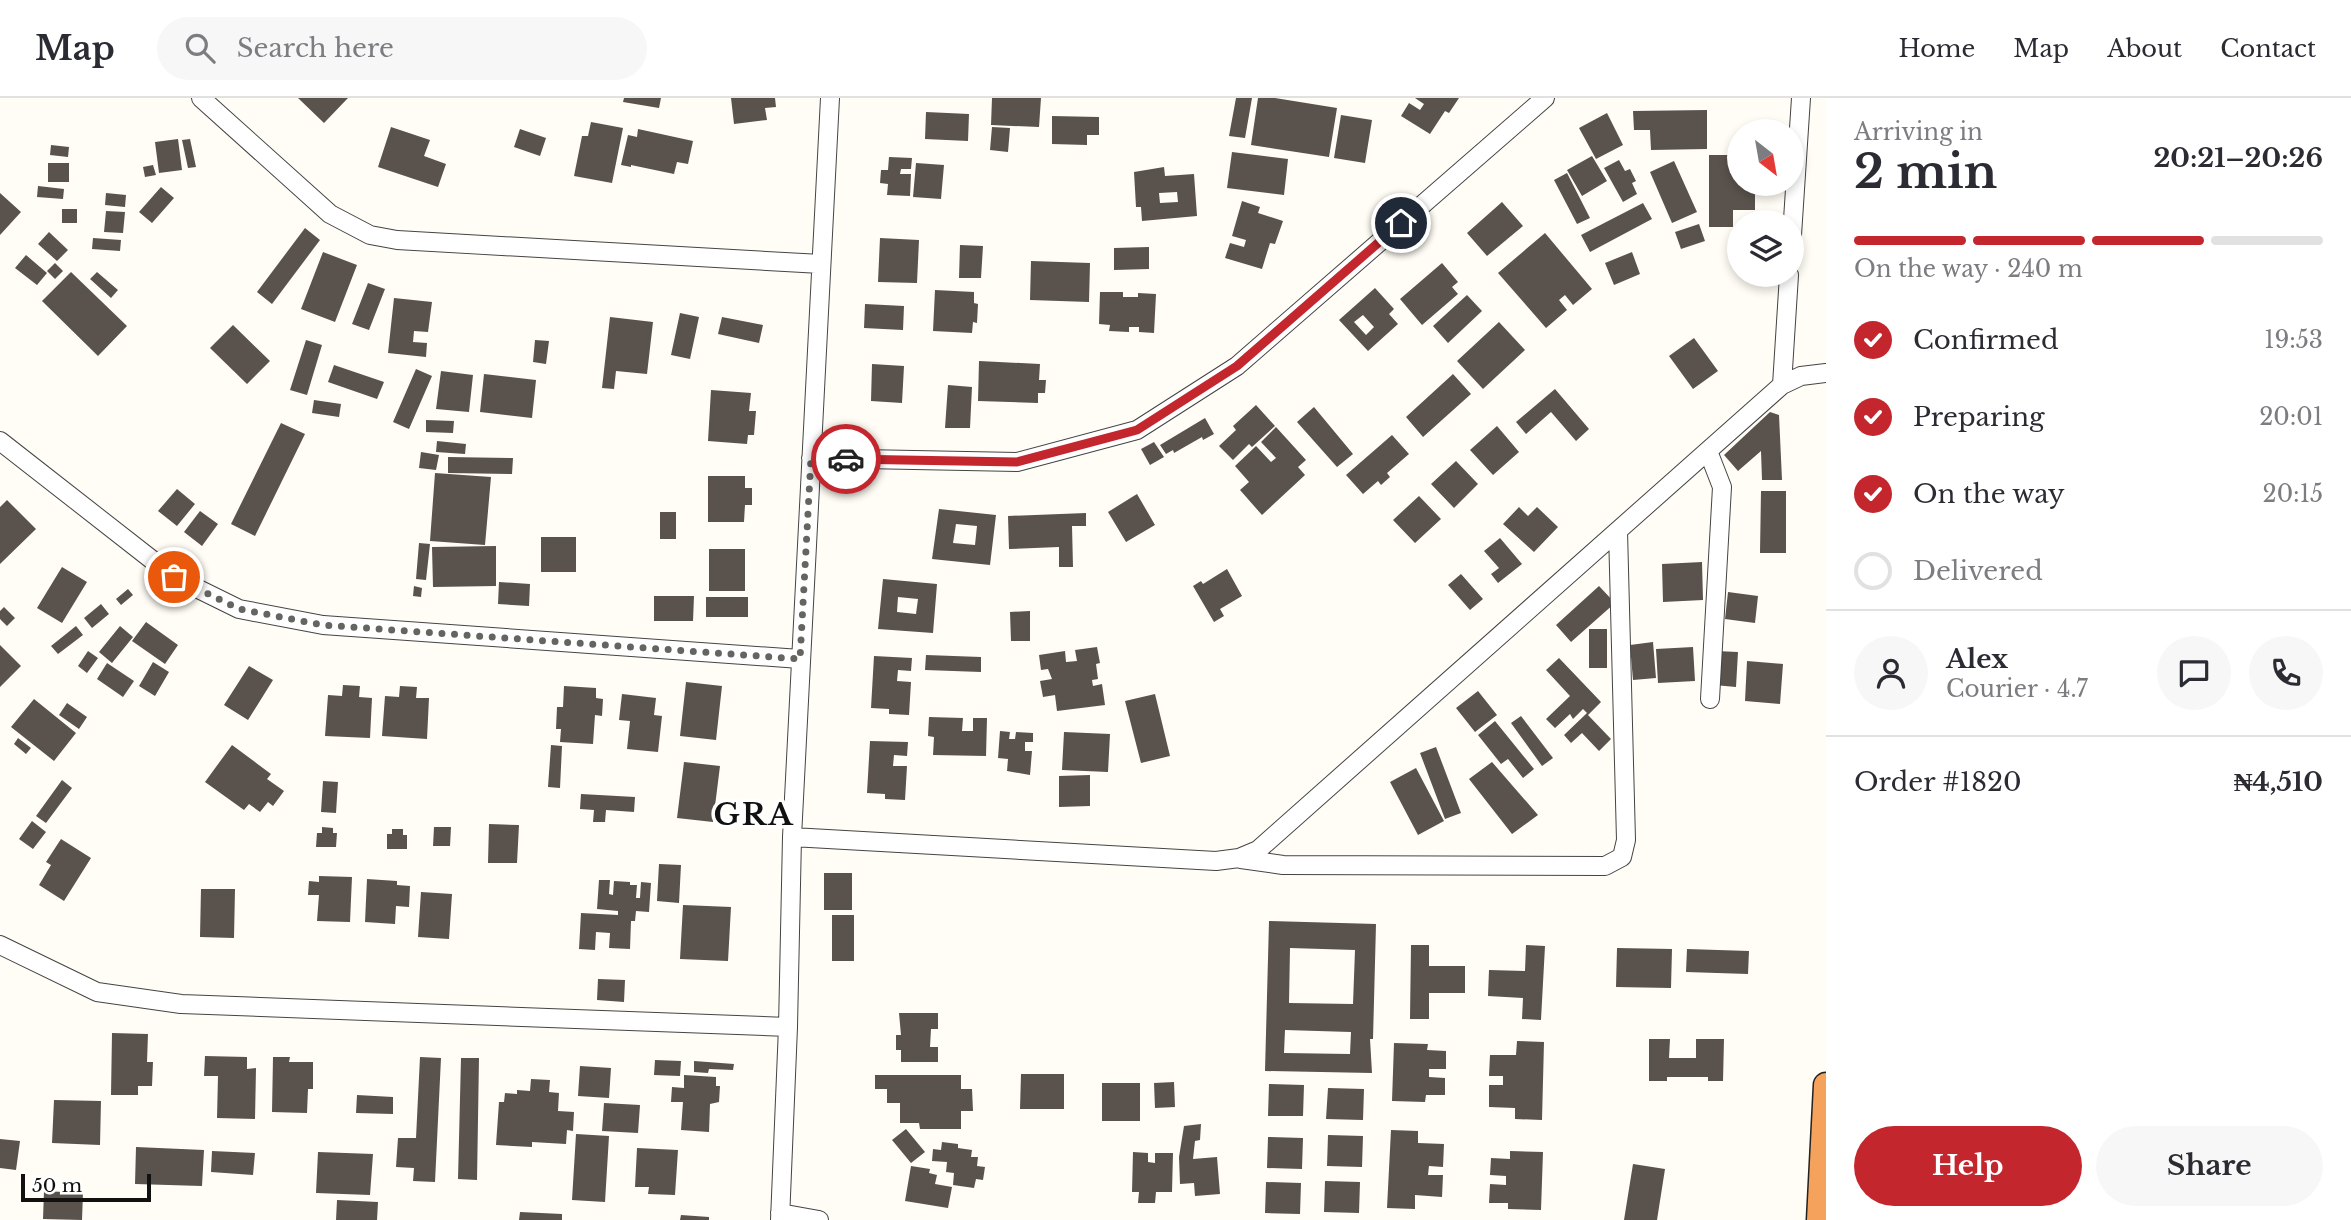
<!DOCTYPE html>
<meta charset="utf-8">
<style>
body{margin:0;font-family:"Libre Baskerville",serif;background:#f7f7f7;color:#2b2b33;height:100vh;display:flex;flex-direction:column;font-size:26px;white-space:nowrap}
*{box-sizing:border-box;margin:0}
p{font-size:23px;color:#7c7c81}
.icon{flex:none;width:38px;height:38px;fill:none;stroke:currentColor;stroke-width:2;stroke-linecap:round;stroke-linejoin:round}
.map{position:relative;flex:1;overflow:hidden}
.side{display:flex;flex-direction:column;background:#fff;width:525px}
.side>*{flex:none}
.needle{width:46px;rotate:149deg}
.buttons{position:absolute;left:1727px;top:21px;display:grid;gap:14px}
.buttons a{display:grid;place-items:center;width:77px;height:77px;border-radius:50%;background:#fff;box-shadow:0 4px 10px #0003;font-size:35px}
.scale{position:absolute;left:21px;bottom:18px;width:130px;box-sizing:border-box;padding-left:7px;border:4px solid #111;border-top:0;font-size:19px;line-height:24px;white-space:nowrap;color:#111;-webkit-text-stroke:5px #fff;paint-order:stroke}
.pin{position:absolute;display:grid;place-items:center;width:60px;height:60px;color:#fff;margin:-30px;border:4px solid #fff;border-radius:50%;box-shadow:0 2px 7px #0007}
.courier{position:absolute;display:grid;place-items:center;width:70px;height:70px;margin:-35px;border:5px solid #c4262e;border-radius:50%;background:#fff;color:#222;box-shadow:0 2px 9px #0007}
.summary em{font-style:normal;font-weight:800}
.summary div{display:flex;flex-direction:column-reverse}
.summary{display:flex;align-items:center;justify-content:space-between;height:119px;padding:0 28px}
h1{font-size:46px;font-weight:800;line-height:52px}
.bar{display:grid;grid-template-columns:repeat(4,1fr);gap:10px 7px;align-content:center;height:84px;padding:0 28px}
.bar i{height:9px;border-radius:5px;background:#e1e1e2}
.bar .active{background:#c4262e}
.bar p{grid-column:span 4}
.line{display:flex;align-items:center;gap:18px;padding:0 28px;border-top:2px solid #e1e1e2}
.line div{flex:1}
.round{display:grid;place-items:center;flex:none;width:74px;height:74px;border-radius:37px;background:#f7f7f7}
ol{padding:0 28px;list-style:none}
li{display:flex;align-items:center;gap:21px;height:77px}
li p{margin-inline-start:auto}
li .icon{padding:7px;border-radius:50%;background:#c4262e;color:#fff;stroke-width:4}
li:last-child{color:#7c7c81}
li i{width:38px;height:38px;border:4px solid #e1e1e2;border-radius:50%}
.cta{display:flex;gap:14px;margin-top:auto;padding:14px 28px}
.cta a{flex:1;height:80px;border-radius:42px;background:#c4262e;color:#fff;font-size:28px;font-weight:800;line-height:80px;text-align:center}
.cta a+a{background:#f7f7f7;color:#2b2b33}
header{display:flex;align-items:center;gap:42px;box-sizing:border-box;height:98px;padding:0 35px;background:#fff;border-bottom:2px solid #e1e1e2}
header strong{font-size:33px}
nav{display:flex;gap:38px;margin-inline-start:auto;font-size:24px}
.search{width:490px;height:63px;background:#f7f7f7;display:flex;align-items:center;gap:18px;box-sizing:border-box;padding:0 24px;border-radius:38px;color:#7c7c81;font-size:26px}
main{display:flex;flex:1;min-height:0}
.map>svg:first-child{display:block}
.building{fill:#5a524d;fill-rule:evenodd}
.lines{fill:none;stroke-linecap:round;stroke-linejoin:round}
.minor-casing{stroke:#444;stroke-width:20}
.highway-casing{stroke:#222;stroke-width:27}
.minor{stroke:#fff;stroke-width:18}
.highway{stroke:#f5a25d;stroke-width:24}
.done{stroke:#646461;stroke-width:7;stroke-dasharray:0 12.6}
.route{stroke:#c4262e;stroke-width:9}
.labels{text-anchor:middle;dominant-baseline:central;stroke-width:7;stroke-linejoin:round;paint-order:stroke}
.district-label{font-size:30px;font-weight:bold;letter-spacing:2px;fill:#111;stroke:#fff}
</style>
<header>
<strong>Map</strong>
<div class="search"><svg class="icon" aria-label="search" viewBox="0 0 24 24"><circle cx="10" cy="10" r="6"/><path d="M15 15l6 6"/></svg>Search here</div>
<nav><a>Home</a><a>Map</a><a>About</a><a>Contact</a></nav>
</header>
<main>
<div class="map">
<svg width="1826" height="1122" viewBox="0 0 1826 1122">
<rect width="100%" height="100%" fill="#fffdf5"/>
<!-- building -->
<path class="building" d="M298 0H348L324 25Z
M624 0H661L659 10 623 4Z
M731 0H775L776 9 765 10 767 22 734 26Z
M992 0H1041L1039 29 991 27Z
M1236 0H1252L1245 40 1229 38Z
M1258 0H1275L1337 10 1329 59 1251 47Z
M1415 0H1459L1449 15 1445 13 1430 36 1401 18 1409 5 1420 12 1424 6Z
M1707 12V51L1651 52 1650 32H1634L1633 13Z
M926 14 969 16 968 43 925 41Z
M1607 15 1623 47 1596 61 1579 30Z
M1341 17 1372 22 1365 65 1334 60Z
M1052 18 1099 19V37H1087V47L1052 46Z
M591 24 623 30 612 85 574 78 582 38H588Z
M391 29 430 42 424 58 446 66 438 89 378 69Z
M992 29 1010 30 1008 54 990 52Z
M520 31 546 40 540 58 514 49Z
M638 31 693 43 688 66 677 64 674 76 631 67V69L621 67 628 37 637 39Z
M178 41 182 72 159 75 155 44Z
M190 41 196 69 188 70 182 42Z
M51 47 69 49 68 59 50 57Z
M1232 54 1288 61 1284 97 1227 90Z
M1709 57H1740V86H1755V112H1733V129H1709Z
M1592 58 1607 83 1582 98 1567 72Z
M889 59 912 60 911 71H901L900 76H911L910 98 887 97 888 86 880 85 881 72H888Z
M1619 62 1625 73 1630 71 1636 83 1632 85 1637 96 1623 104 1604 70Z
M1674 63 1697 114 1672 125 1650 74Z
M48 65H69V84H48Z
M916 65 944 67 941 101 913 99Z
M153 67 156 77 145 79 143 69Z
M1164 69 1165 78 1194 76 1197 118 1142 123 1141 109H1136L1134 74ZM1177 94 1178 104 1160 105 1159 95Z
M1567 75 1590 120 1577 126 1554 82Z
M38 88 64 91 63 101 37 99Z
M161 89 174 100 152 125 139 114Z
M0 95 21 114 0 137Z
M106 95 126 97 125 109 105 107Z
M1242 103 1260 109 1258 115 1283 123 1275 146 1270 145 1262 171 1225 160 1230 145 1244 149 1246 142 1232 138Z
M1502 104 1523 128 1487 158 1467 135Z
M1643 105 1652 121 1590 154 1581 137Z
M62 111H77V125H62Z
M106 113 125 114 123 135 104 134Z
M1699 126 1705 143 1681 151 1675 134Z
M305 130 320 142 272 206 257 194Z
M49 134 68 152 57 163 38 146Z
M1545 135 1592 191 1573 207 1565 197 1559 202 1567 212 1546 230 1498 175Z
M93 140 121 142 120 153 92 151Z
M880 140 919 142 917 185 878 184Z
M960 147 983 148 981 180H959Z
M1149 149V171L1114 172V150Z
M323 154 357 167 335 224 301 211Z
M1632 154 1640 176 1614 187 1605 165Z
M26 157 47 175 37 187 15 170Z
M1031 163 1090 165 1089 204 1030 202Z
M55 165 63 173 55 181 47 173Z
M1442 165 1458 184 1452 189 1458 196 1422 227 1400 201Z
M71 174 127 228 98 258 42 203Z
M97 174 118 192 111 200 90 181Z
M368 185 385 191 369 232 352 226Z
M1375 190 1394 211 1389 216 1398 226 1368 253 1339 222ZM1363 217 1374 229 1366 237 1354 224Z
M935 192 974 194V205L978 206 977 225 973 224 972 235 933 233Z
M1100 194H1123V199H1138V195L1156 196 1154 235 1139 234V229H1129V234L1109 233 1110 227 1099 226Z
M1467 197 1482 213 1448 245 1433 228Z
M394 200 432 204 428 234 414 233 413 244 427 245 426 259 388 255Z
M865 206 904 208 903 232 864 230Z
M680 215 699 219 690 261 671 257Z
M610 219 653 224 647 276 616 273 614 291 602 290Z
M722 219 763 227 759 245 718 236Z
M1499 224 1525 252 1483 291 1457 263Z
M233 227 270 263 247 286 210 250Z
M1694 240 1718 273 1693 291 1669 258Z
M306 242 322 247 307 297 290 292Z
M535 242 549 243 546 266 533 264Z
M979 263 1040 266 1039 282H1046L1045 295H1038V305L978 303Z
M872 266 904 268 902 305 871 303Z
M334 267 384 284 377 301 328 284Z
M416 271 432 278 409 331 393 324Z
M441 273 473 277 469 314 436 311Z
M484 276 536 282 532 320 480 314Z
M1453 276 1471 296 1423 339 1406 319Z
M948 287 972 289 970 330H945Z
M1555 291 1589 331 1576 343 1551 314 1526 336 1516 324Z
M711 292 751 295 749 313H756L754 337H748L747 346 708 343Z
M314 302 341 306 339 319 312 315Z
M1256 307 1275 328 1252 349 1249 346 1233 362 1219 348 1236 332 1233 328Z
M1314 309 1353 356 1337 369 1297 324Z
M1770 314 1779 317 1782 382H1762L1761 353 1738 373 1724 357Z
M1205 320 1214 336 1203 342 1202 339 1174 355 1173 352 1166 356 1160 347Z
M426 322 454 323 453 335 426 334Z
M281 325 305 336 255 438 231 426Z
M1497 328 1519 354 1493 377 1470 352Z
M1276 329 1306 362 1298 369 1305 377 1262 417 1240 392 1249 384 1235 368 1256 348 1271 364 1276 360 1261 344Z
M1392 337 1409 356 1387 375 1390 379 1381 387 1378 383 1363 396 1346 377Z
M437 343 466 346 465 356 436 354Z
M1154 344 1164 359 1150 367 1141 351Z
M421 354 439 357 436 372 419 370Z
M448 359 513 360 512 376 448 375Z
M1456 363 1478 386 1454 410 1431 386Z
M435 375 491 379 485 447 430 443Z
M708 378H745V390H752V407H745L744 424H708Z
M177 391 195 406 177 428 158 413Z
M1761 393H1786V455H1760Z
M1137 396 1155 427 1126 444 1108 414Z
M1419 398 1441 421 1415 445 1393 422Z
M7 402 36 431 0 466V409Z
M1519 409 1528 418 1537 409 1558 429 1534 454 1503 426Z
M939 411 996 417 990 467 932 461ZM956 426 977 428 975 447 953 445Z
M200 413 218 426 202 448 184 434Z
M660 414H676V441H660Z
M1086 415V428H1072L1073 469H1059V449L1009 451 1008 418Z
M541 439H576V474H541Z
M1500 440 1522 466 1498 485 1491 476 1499 470 1484 453Z
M419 445 430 446 426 482 416 481Z
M496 448V488L433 489 432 449Z
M709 451H745V493H709Z
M1702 464 1703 502 1663 504 1662 466Z
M62 469 87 484 62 525 37 510Z
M1227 471 1242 498 1220 511 1224 518 1214 524 1193 488 1201 483 1203 486Z
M1461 476 1483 501 1470 512 1448 487Z
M883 481 937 486 933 535 878 531ZM898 499 918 501 916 516 897 514Z
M499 484 530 486 529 508 498 506Z
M414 488 422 490 421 499 413 498Z
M1599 488 1615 505 1571 544 1556 527Z
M128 491 133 497 121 507 116 501Z
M1728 494 1758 498 1755 525 1725 521Z
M654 498H694L693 523H654Z
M706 499H748V519H706Z
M101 506 109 516 92 530 84 520Z
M4 509 15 520 7 528 0 521V513Z
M1030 513V543H1011L1010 514Z
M146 524 178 547 165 566 132 543Z
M76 528 83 537 58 556 51 548Z
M120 528 133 539 112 565 99 554Z
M1589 531H1607V570H1589Z
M1653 544 1656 580 1633 582 1630 547Z
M0 547 21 568 0 589Z
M1097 549 1100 565 1096 566 1098 581 1092 582 1093 588 1102 586 1105 607 1057 613 1055 597 1043 599 1040 583 1052 581 1048 571 1041 572 1039 557 1065 553 1066 564 1077 563 1075 552Z
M1693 549 1695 583 1658 585 1656 551Z
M88 553 98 560 87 575 78 568Z
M1716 553 1738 554 1736 589 1714 587Z
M926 557 981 559V574L925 572Z
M874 558 912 560 911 573 898 572 897 583 911 584 909 617 889 616V611L871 610Z
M1559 560 1601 604 1588 617 1611 641 1599 653 1582 635 1571 645 1564 637 1587 615 1583 611 1573 621 1570 616 1555 630 1546 621 1570 598 1546 572Z
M1747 563 1783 566 1780 606 1745 603Z
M153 564 169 574 155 598 139 588Z
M107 565 134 583 123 599 97 581Z
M249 568 273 582 248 622 224 607Z
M686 584 722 588 716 642 680 638Z
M343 587 360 588 359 599 372 600 370 640 325 638 328 597 342 598Z
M400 588 417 589 416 600H429L427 641 382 638 385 598 399 599Z
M564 588 596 590V600L603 601 602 618 595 617 593 646 560 644 561 631H556L557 609H563Z
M1478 593 1497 617 1475 634 1456 610Z
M622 596 656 600 654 617 662 618 658 654 627 651 630 623 619 622Z
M1155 596 1170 658 1141 665 1125 603Z
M34 601 76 635 54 663 11 629Z
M67 605 87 619 79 631 59 617Z
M1521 618 1553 660 1542 668 1511 625Z
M929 619 963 620 962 633H973V620H987L986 658 933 657 934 639 928 638Z
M1495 623 1534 671 1523 680 1508 661 1501 666 1478 637Z
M1000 633 1010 634 1009 641H1015L1016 634 1033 635V644H1025V653H1032L1030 677 1007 673 1008 661 998 660Z
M1064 634 1110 636 1108 674 1062 672Z
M18 640 31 650 26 656 14 646Z
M870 643 908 644 907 658 894 657 893 668H907L905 702 885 701V696L867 695Z
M232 647 271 676 267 681 284 693 273 708 268 704 260 714 249 706 244 712 205 684Z
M551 647 562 648 560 690 548 689Z
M1436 649 1461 715 1445 721 1420 655Z
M684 664 720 668 713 724 677 720Z
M1492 664 1538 717 1512 736 1469 681Z
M1416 670 1444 723 1418 737 1390 684Z
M1090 677V708L1059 709V678Z
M62 682 72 690 46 725 36 718Z
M323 683 338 684 336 715 321 714Z
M581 696 635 699 634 714 606 712 605 724H593L594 712 580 711Z
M32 723 46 734 33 751 19 741Z
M489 726 519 727 517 765H488Z
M322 729 333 730V735H337L336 749H316L317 735H322Z
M434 729H451L450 748H433Z
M392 731H403V737H407V751H387V736H392Z
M61 741 91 760 64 803 39 787 51 767 46 764Z
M659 766 681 767 679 805 657 803Z
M824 775H852V812H824Z
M319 778 352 779 350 824 317 823 319 797H308L309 783 319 784Z
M367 781 397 783V787L410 788 409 809 396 808 395 826 365 824Z
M599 782H610L609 796 613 797 614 783 630 784V787H637L636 800H640L641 784 651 785 649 814 636 813 635 823H631L630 851 609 850 610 835 596 834 595 852 579 851 581 815 618 817V813L597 811Z
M201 791H235L234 840 200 839Z
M421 794 452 796 449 841 418 839Z
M683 807 731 809 728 863 680 861Z
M832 817H854V863H832Z
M1269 823 1376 826 1373 941H1370L1372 975 1265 973ZM1290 850 1355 852 1353 906 1289 905ZM1285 932 1351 934 1350 956 1284 955Z
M1411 847H1429V868H1465V895H1429V921H1410Z
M1526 847 1545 848 1541 922 1522 921 1523 900 1488 898 1489 872 1525 873Z
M1617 850 1672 851 1671 890 1616 889Z
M1687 851 1749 853 1748 876 1686 874Z
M598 881 625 882 624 904 597 902Z
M899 915H938V931H931L930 949H938V964H901V952H896V937H901Z
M112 935 148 936 147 964H153L152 988H138V997H111Z
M1649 941H1670L1669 960H1696V941H1724L1723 983H1708V979H1667V983H1649Z
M1517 943 1544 944 1542 1022 1515 1021V1010L1489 1009V987H1503V978H1489L1490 957H1516Z
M1394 945 1428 946 1427 952 1446 953V971H1429V979L1445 980V997H1426L1425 1004 1392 1003Z
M205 958 247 959V971L256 970 255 1021 217 1020 218 978H204Z
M273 959H290L289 964H313V991H308L307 1015 272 1014Z
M420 959 441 960 435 1084 413 1083 414 1070 396 1069 398 1040H416Z
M461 960H479L477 1082 458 1081Z
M655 962 681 963 680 978 654 977Z
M694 963 734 966 733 972 709 971 708 975 694 974Z
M580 968 611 970 609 1000 578 998Z
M1021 976H1064V1011H1020Z
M684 977 716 979V988H720L719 1004 710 1006 709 1034 681 1032 683 1004H671L672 989 684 990Z
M875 977H961V991H972L973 1013H961V1031H920L919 1025H900V1005H887V991H875Z
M531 981 550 982 549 994 559 995 558 1013 574 1014 573 1033 567 1032 566 1046 532 1044V1049L496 1047 499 1004H504L505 995 517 996V992L530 993Z
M1174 984 1175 1009 1155 1010 1154 985Z
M1102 985H1140V1023H1102Z
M1269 986 1304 987 1303 1018H1268Z
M1328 990 1364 991 1363 1022 1326 1021Z
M357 997 393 999V1016L356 1015Z
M54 1002 101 1003 100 1047 52 1045Z
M604 1005 640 1007 638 1035 602 1033Z
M1201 1026 1200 1042 1195 1043 1193 1061 1217 1059 1220 1096 1195 1098 1194 1085 1180 1086 1179 1059 1184 1028Z
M906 1031 925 1054 911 1065 892 1042Z
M1391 1032 1418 1033V1045L1444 1046 1443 1069 1429 1068 1428 1077H1443L1442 1099 1415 1097V1111L1387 1110Z
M576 1036 609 1038 605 1104 572 1102Z
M1328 1037 1363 1038 1362 1069 1327 1068Z
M1268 1039 1303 1040 1302 1071 1267 1070Z
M0 1041 20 1043 16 1072 0 1070Z
M942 1044 958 1046V1050L972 1052 971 1059H978L977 1068 985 1069 983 1082 976 1081 974 1090 953 1087 954 1075 946 1074 947 1064 932 1063 933 1051 941 1052Z
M136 1049 204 1052 202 1088 135 1086Z
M637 1050 678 1052 675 1097 648 1096 649 1089H635Z
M212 1053 255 1055 253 1077 211 1074Z
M1510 1053 1543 1054 1541 1112 1508 1111V1105H1489L1490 1086 1506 1087V1078L1490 1077 1491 1060 1510 1061Z
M318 1054 373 1056 370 1097 316 1095Z
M1133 1054 1148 1055V1064L1155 1065V1055H1173L1172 1094H1156L1155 1105H1138L1139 1094H1132Z
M1633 1066 1665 1071 1657 1122H1624Z
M911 1068 930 1071 929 1075 937 1077 935 1086 952 1089 948 1110 905 1103Z
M1325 1083 1360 1084 1359 1115 1324 1114Z
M1266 1084 1301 1085 1300 1116 1265 1115Z
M44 1093 83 1095 82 1122 43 1121Z
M337 1102 378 1104 377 1122H336Z
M520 1114 562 1116V1122H519Z
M681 1117 709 1119V1122H680Z"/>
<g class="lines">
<defs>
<path id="minor" d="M201 0 330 116 370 137 397 142 821 166
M1792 137 1801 0
M1782 287 1789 177
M0 343 174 479 239 511 323 527 800 561
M1708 353 1722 389 1710 601
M811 360 1017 364 1137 332 1237 268 1545 0
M792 739 1216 763 1239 760 1258 752 1782 287 1801 278 1826 275
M1241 761 1283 767 1605 768 1622 759 1626 742 1618 433
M0 847 97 894 181 906 788 929
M780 1115 819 1122
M780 1122 788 929 792 739 830 0"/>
<path id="highway" d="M1819 1122 1826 987"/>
</defs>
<!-- minor casing -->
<use href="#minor" class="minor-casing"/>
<!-- highway casing -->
<use href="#highway" class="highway-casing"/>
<!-- minor -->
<use href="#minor" class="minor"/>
<!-- highway -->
<use href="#highway" class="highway"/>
</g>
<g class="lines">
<!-- done -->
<path class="done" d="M174 479 239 511 323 527 800 561 811 360 846 361"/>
<!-- route -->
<path class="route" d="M846 361 1017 364 1137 332 1237 268 1401 125"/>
</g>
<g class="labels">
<!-- district labels -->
<g class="district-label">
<text x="754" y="716">GRA</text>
</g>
</g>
</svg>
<div class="buttons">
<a><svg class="needle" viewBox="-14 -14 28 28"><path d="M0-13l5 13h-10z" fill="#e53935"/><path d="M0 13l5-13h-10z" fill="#7c7c81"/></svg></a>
<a><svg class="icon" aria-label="layers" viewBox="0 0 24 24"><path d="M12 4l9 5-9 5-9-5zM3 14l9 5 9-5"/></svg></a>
</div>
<div class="scale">50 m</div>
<div class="pin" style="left:174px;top:479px;background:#ea580c"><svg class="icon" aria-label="bag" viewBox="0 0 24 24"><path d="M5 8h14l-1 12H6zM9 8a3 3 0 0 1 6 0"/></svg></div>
<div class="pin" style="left:1401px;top:125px;background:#1f2937"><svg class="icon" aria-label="home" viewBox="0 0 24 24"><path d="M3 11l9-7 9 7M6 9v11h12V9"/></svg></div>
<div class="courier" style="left:846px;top:361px"><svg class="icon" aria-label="car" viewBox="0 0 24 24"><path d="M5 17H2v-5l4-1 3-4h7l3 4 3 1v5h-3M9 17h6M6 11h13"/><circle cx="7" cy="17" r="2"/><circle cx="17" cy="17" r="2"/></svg></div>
</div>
<section class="side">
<div class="summary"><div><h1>2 min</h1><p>Arriving in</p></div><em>20:21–20:26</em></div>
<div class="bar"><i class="active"></i><i class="active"></i><i class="active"></i><i></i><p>On the way · 240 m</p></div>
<ol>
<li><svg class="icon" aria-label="check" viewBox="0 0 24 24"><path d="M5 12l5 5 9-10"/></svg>Confirmed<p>19:53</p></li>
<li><svg class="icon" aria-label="check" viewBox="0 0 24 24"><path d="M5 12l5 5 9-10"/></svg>Preparing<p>20:01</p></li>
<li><svg class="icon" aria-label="check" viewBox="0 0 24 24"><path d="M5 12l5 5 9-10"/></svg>On the way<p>20:15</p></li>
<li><i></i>Delivered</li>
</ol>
<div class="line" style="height:126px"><a class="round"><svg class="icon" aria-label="person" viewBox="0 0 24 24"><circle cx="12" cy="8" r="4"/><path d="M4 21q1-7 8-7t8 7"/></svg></a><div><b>Alex</b><p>Courier · 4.7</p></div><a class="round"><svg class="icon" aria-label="chat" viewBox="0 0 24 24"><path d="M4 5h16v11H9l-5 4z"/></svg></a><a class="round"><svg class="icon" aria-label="phone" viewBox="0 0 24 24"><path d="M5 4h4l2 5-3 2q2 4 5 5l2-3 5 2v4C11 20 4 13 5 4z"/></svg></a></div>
<div class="line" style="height:91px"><div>Order #1820</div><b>₦4,510</b></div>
<div class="cta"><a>Help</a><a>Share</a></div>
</section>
</main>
